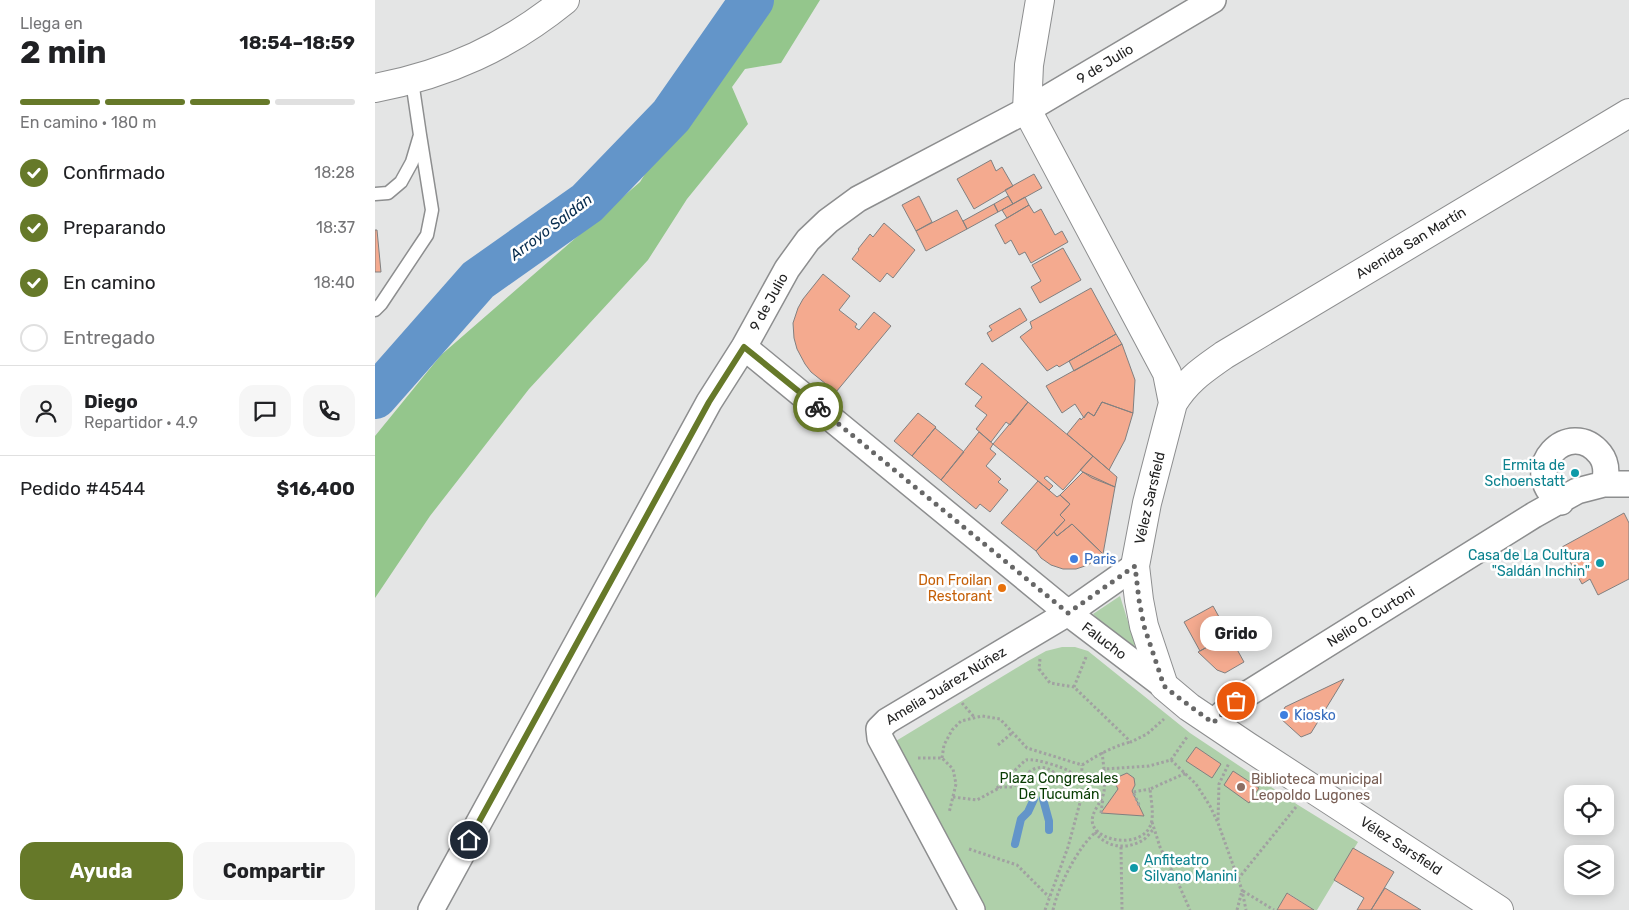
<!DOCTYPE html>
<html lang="es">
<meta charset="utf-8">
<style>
body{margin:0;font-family:Rubik,sans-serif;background:#f6f6f6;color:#202124;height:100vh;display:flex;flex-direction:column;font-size:19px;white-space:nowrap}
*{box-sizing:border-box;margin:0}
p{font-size:16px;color:#757577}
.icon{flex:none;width:28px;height:28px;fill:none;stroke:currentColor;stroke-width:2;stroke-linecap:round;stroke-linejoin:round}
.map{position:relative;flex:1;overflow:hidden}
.details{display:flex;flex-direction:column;background:#fff;width:375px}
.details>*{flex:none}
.buttons{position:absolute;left:1189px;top:785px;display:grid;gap:10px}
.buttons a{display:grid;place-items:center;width:50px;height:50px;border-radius:10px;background:#fff;box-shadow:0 2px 12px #0003;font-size:25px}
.pin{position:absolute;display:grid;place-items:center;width:42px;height:42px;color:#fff;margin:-21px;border:2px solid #fff;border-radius:50%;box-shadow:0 1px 5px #0007}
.courier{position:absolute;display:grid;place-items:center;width:50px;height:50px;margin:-25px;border:4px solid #667929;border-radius:50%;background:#fff;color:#222;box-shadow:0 1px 6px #0007}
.bubble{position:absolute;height:35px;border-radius:15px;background:#fff;box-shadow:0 2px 12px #0003;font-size:16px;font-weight:700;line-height:35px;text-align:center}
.overview em{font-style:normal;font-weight:700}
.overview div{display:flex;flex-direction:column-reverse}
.overview{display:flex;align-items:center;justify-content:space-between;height:85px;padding:0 20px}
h1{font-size:32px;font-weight:700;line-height:38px}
.bar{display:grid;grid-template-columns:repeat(4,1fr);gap:8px 5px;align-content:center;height:60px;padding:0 20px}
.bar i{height:6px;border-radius:4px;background:#e0e0e0}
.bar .selected{background:#667929}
.bar p{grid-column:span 4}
.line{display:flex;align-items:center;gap:12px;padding:0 20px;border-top:1px solid #e0e0e0}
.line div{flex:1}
.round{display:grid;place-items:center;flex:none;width:52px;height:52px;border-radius:15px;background:#f6f6f6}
ol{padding:0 20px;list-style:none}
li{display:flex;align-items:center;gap:15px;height:55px}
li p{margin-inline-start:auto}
li .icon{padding:5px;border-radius:50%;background:#667929;color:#fff;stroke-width:4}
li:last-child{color:#757577}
li i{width:28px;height:28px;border:2px solid #e0e0e0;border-radius:50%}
.cta{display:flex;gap:10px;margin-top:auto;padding:10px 20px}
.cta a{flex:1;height:58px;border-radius:15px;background:#667929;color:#fff;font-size:20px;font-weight:700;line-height:58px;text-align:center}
.cta a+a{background:#f6f6f6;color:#202124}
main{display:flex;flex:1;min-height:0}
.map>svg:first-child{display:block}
.green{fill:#afd0aa}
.forest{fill:#94c68c}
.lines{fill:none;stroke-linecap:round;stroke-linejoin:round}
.stream{stroke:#6395c9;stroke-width:8}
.river{stroke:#6395c9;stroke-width:44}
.building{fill:#f4aa8f;stroke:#818080}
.service-casing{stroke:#8d8e8f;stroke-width:15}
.minor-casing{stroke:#8d8e8f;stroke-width:28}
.secondary-casing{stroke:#8d8e8f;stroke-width:30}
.path{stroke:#a1a1a1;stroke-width:3;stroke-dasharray:2.5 2.5;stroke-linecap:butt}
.service{stroke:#fff;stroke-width:12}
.minor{stroke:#fff;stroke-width:25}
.secondary{stroke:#fff;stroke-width:28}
.done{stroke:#676767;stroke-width:5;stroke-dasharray:0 9}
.route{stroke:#667929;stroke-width:6}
.culture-dot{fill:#0f9aa8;stroke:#fff;stroke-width:2}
.shop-dot{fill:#3f7fe0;stroke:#fff;stroke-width:2}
.food-dot{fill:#e8710a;stroke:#fff;stroke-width:2}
.education-dot{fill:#8d6e63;stroke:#fff;stroke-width:2}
.labels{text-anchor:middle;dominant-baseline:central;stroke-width:5;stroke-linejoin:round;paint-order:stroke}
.street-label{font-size:14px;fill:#232323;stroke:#fff}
.culture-label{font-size:14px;fill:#0d838f;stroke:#fff;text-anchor:end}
.shop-label{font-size:14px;fill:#366cbe;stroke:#fff;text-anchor:start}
.food-label{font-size:14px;fill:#c56008;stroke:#fff;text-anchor:end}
.park-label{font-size:14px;fill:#083c02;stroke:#fff}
.education-label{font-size:14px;fill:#785e54;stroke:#fff;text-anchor:start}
.water-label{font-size:15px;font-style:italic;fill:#062c4e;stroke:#fff}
</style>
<main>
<section class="details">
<div class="overview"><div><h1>2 min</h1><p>Llega en</p></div><em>18:54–18:59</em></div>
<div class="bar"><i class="selected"></i><i class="selected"></i><i class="selected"></i><i></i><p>En camino · 180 m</p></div>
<ol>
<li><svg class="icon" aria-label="check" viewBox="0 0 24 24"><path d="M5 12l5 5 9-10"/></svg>Confirmado<p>18:28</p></li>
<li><svg class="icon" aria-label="check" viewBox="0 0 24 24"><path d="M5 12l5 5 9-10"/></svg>Preparando<p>18:37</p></li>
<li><svg class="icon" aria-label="check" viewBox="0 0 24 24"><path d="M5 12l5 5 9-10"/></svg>En camino<p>18:40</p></li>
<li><i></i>Entregado</li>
</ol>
<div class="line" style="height:90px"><a class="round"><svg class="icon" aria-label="person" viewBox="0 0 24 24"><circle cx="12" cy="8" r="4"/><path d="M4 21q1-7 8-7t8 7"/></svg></a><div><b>Diego</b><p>Repartidor · 4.9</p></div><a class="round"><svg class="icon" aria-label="chat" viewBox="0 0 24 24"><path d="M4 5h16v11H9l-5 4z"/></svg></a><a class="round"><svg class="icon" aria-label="phone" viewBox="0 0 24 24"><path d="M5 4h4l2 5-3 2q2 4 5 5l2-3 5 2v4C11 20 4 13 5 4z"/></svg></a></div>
<div class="line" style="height:65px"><div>Pedido #4544</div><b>$16,400</b></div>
<div class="cta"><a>Ayuda</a><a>Compartir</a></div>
</section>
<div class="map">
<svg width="1254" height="910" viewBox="0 0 1254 910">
<rect width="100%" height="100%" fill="#e4e5e5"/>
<!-- green -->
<path class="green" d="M745 596 760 644 759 648H753L718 614Z
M687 647H700L713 651 815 733 923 805 983 842 942 910H939L913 893 902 910H605L516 744 653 661 671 651Z"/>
<!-- forest -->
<path class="forest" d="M379 0H445L406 63 370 69 357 87 373 124 312 199 273 260 154 389 55 516 0 598V436L66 355 265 182Z"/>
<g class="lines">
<!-- stream -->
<path class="stream" d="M668 799 674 821V830
M640 844 646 819 653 812 659 799"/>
<!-- river -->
<path class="river" d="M0 397 103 280 212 203 296 116 377 0"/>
</g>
<!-- building -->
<path class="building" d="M616 160 621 171 627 167 638 186 599 209 582 179Z
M659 174 667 188 638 204 630 190Z
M544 196 557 222 541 231 527 205Z
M633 196 638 204 623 212 619 204Z
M650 197 654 205 632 218 627 210Z
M619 204 623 212 592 229 588 221Z
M654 205 659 213 666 209 680 235 687 231 693 242 656 263 650 252 644 255 636 240 630 244 620 225Z
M582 210 592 229 551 251 541 231Z
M509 223 540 250 518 278 512 273 505 282 477 259 484 250 483 249 495 234 498 237Z
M0 230H2L6 272H0Z
M688 248 706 280 665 303 656 287 666 281 657 265Z
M448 274 475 296 464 310 482 324 480 327 484 330 499 312 516 326 461 392 436 372 430 364 422 349 419 338 418 323 423 308 428 299Z
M716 288 741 334 684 367 682 365 672 371 645 337 657 328 655 322Z
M645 308 652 320 617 342 612 333 617 330 614 326Z
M741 334 747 344 699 371 694 361Z
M747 344 760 380 758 413 727 402 719 416 713 412 709 418 700 404 687 413 671 386Z
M607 363 653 402 635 425 631 422 616 442 601 429 612 415 600 406 607 397 590 384Z
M653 402 718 456 688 490 672 476 669 478 678 486 674 490 618 444Z
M727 402 758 413 750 440 734 470 692 434 705 418 706 420 713 412 719 416Z
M543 413 561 427 537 456 519 441Z
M560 428 589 452 566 480 537 456Z
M604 432 618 444 615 449 621 454 611 466 626 479 623 482 633 490 615 512 605 504 601 509 566 480Z
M718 456 742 477 740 487 717 478 705 470Z
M708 472 740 487 728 554 697 524 682 536 679 532 690 520 685 515 695 504 685 495Z
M663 481 682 497 685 495 695 504 685 515 690 520 661 551 626 523Z
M1249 513 1254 523V579L1223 595 1215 579 1207 584 1187 547Z
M697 524 728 554 713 565 701 569H688L676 565 666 558 661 551 679 532 682 536Z
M838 606 854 635 825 651 809 622Z
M854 635 869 662 850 673 842 670 823 652Z
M969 679 936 733 926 737 905 718 910 707Z
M821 747 846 764 837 778 811 761Z
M858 771 884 788 874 803 849 785Z
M752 773 759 778 760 785 757 791 769 816 726 813 743 789 740 783 743 777Z
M978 848 1019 872 996 910H982L989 898 959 880Z
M1010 888 1046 910H996Z
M912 893 939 910H902Z"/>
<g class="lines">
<defs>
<path id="service" d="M0 194 13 193 26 182 37 162 45 135 37 81
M0 310 6 304 52 235 57 210 45 135"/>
<path id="minor" d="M369 347 693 613 789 686
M1186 502C1141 470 1195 416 1225 454 1232 463 1232 473 1229 484
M838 723 861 701 1159 515 1202 491 1229 484H1254
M56 910 334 402 369 347 412 269 433 240 453 221 483 199 652 110 838 0
M597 910 505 738 504 729 512 721 693 613 760 566"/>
<path id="secondary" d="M665 0 654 65 652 110 792 373 798 403 772 503 760 566 764 600 769 626 789 686 814 707 872 746 1124 910
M0 88C73 74 132 47 190 0
M798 403C812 380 828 370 849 355L1254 113"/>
</defs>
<!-- service casing -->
<use href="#service" class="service-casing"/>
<!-- minor casing -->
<use href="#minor" class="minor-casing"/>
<!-- secondary casing -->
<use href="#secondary" class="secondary-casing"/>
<!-- path -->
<path class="path" d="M711 657 699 687 756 742 772 734 789 719
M665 659 664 669 675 683 699 687
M587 703 600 718
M623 745 637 733
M727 752 729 769 774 766 796 760 821 784 835 806 843 823 867 890 871 910
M543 758H567L578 769 581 784 574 813
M567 758 569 745 577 730 586 721 607 716 625 719 652 748 707 765C723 755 738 746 756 742
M796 760 812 737
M729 769C729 776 730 785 729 792 727 803 714 813 718 825 725 843 768 848 776 824 779 814 776 800 775 789L811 773
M622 788C626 784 649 761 651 760 660 758 687 767 694 771 698 774 702 778 706 782
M578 797 602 800 626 787H638C645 782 652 772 659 769 677 762 688 781 691 796L706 799
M764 805 758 792 775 789
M726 813 728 798
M843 820 844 784 854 763
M777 822 785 847 804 885 815 910
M720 832C731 848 752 850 768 840 772 838 775 832 779 829
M746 847 747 910
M594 849 642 865 674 897
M863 879 921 807
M868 891 899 910
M670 910 693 847 706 799 707 765
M678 910C683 887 703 846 722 831
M862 910 867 891"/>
<!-- service -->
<use href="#service" class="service"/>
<!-- minor -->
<use href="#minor" class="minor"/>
<!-- secondary -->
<use href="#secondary" class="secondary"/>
</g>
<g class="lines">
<!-- done -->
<path class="done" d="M443 407 693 613 760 566 764 600 769 626 789 686 800 695 838 723 861 701"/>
<!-- route -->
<path class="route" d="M94 840 334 402 369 347 443 407"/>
</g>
<!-- markers -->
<g class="culture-dot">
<circle cx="1200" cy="473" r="5"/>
<circle cx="1225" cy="563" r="5"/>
<circle cx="759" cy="868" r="5"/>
</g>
<g class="shop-dot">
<circle cx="699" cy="559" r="5"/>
<circle cx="909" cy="715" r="5"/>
</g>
<circle class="food-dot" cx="627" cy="588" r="5"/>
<circle class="education-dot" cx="866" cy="787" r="5"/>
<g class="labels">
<!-- street labels -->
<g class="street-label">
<text transform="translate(730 64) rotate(-31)">9 de Julio</text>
<text transform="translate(1036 243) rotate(-31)">Avenida San Martín</text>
<text transform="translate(394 302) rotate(-61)">9 de Julio</text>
<text transform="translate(775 498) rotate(-77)">Vélez Sarsfield</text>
<text transform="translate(996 617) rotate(-32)">Nelio O. Curtoni</text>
<text transform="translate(729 641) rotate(37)">Falucho</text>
<text transform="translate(571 686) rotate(-31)">Amelia Juárez Núñez</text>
<text transform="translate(1026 846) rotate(33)">Vélez Sarsfield</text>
</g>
<!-- culture labels -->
<g class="culture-label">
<text x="1190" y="465">Ermita de<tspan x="1190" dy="16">Schoenstatt</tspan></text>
<text x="1215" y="555">Casa de La Cultura<tspan x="1215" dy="16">"Saldán Inchin"</tspan></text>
<text x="769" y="860" text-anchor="start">Anfiteatro<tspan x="769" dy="16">Silvano Manini</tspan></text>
</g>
<!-- shop labels -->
<g class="shop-label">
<text x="709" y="559">Paris</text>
<text x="919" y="715">Kiosko</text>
</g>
<!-- food labels -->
<g class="food-label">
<text x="617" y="580">Don Froilan<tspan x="617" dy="16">Restorant</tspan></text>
</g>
<!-- park labels -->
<g class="park-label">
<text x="684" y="778">Plaza Congresales<tspan x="684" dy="16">De Tucumán</tspan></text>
</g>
<!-- education labels -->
<g class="education-label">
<text x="876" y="779">Biblioteca municipal<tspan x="876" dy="16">Leopoldo Lugones</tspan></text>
</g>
<!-- water labels -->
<g class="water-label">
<text transform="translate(176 227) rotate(-37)">Arroyo Saldán</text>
</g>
</g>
</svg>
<div class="buttons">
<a><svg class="icon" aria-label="locate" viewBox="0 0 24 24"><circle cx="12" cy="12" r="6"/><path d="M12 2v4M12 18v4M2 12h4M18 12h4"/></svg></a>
<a><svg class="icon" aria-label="layers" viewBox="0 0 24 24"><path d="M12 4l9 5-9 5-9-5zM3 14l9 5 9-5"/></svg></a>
</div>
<div class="pin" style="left:861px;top:701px;background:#ea580c"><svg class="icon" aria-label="bag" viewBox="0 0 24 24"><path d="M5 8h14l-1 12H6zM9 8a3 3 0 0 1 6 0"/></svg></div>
<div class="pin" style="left:94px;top:840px;background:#1f2937"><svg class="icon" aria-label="home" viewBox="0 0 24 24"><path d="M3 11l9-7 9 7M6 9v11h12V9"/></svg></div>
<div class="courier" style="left:443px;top:407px"><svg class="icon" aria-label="bike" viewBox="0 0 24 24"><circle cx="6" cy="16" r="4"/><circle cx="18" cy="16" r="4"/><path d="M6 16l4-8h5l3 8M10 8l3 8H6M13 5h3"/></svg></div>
<div class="bubble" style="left:825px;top:616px;width:72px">Grido</div>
</div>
</main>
